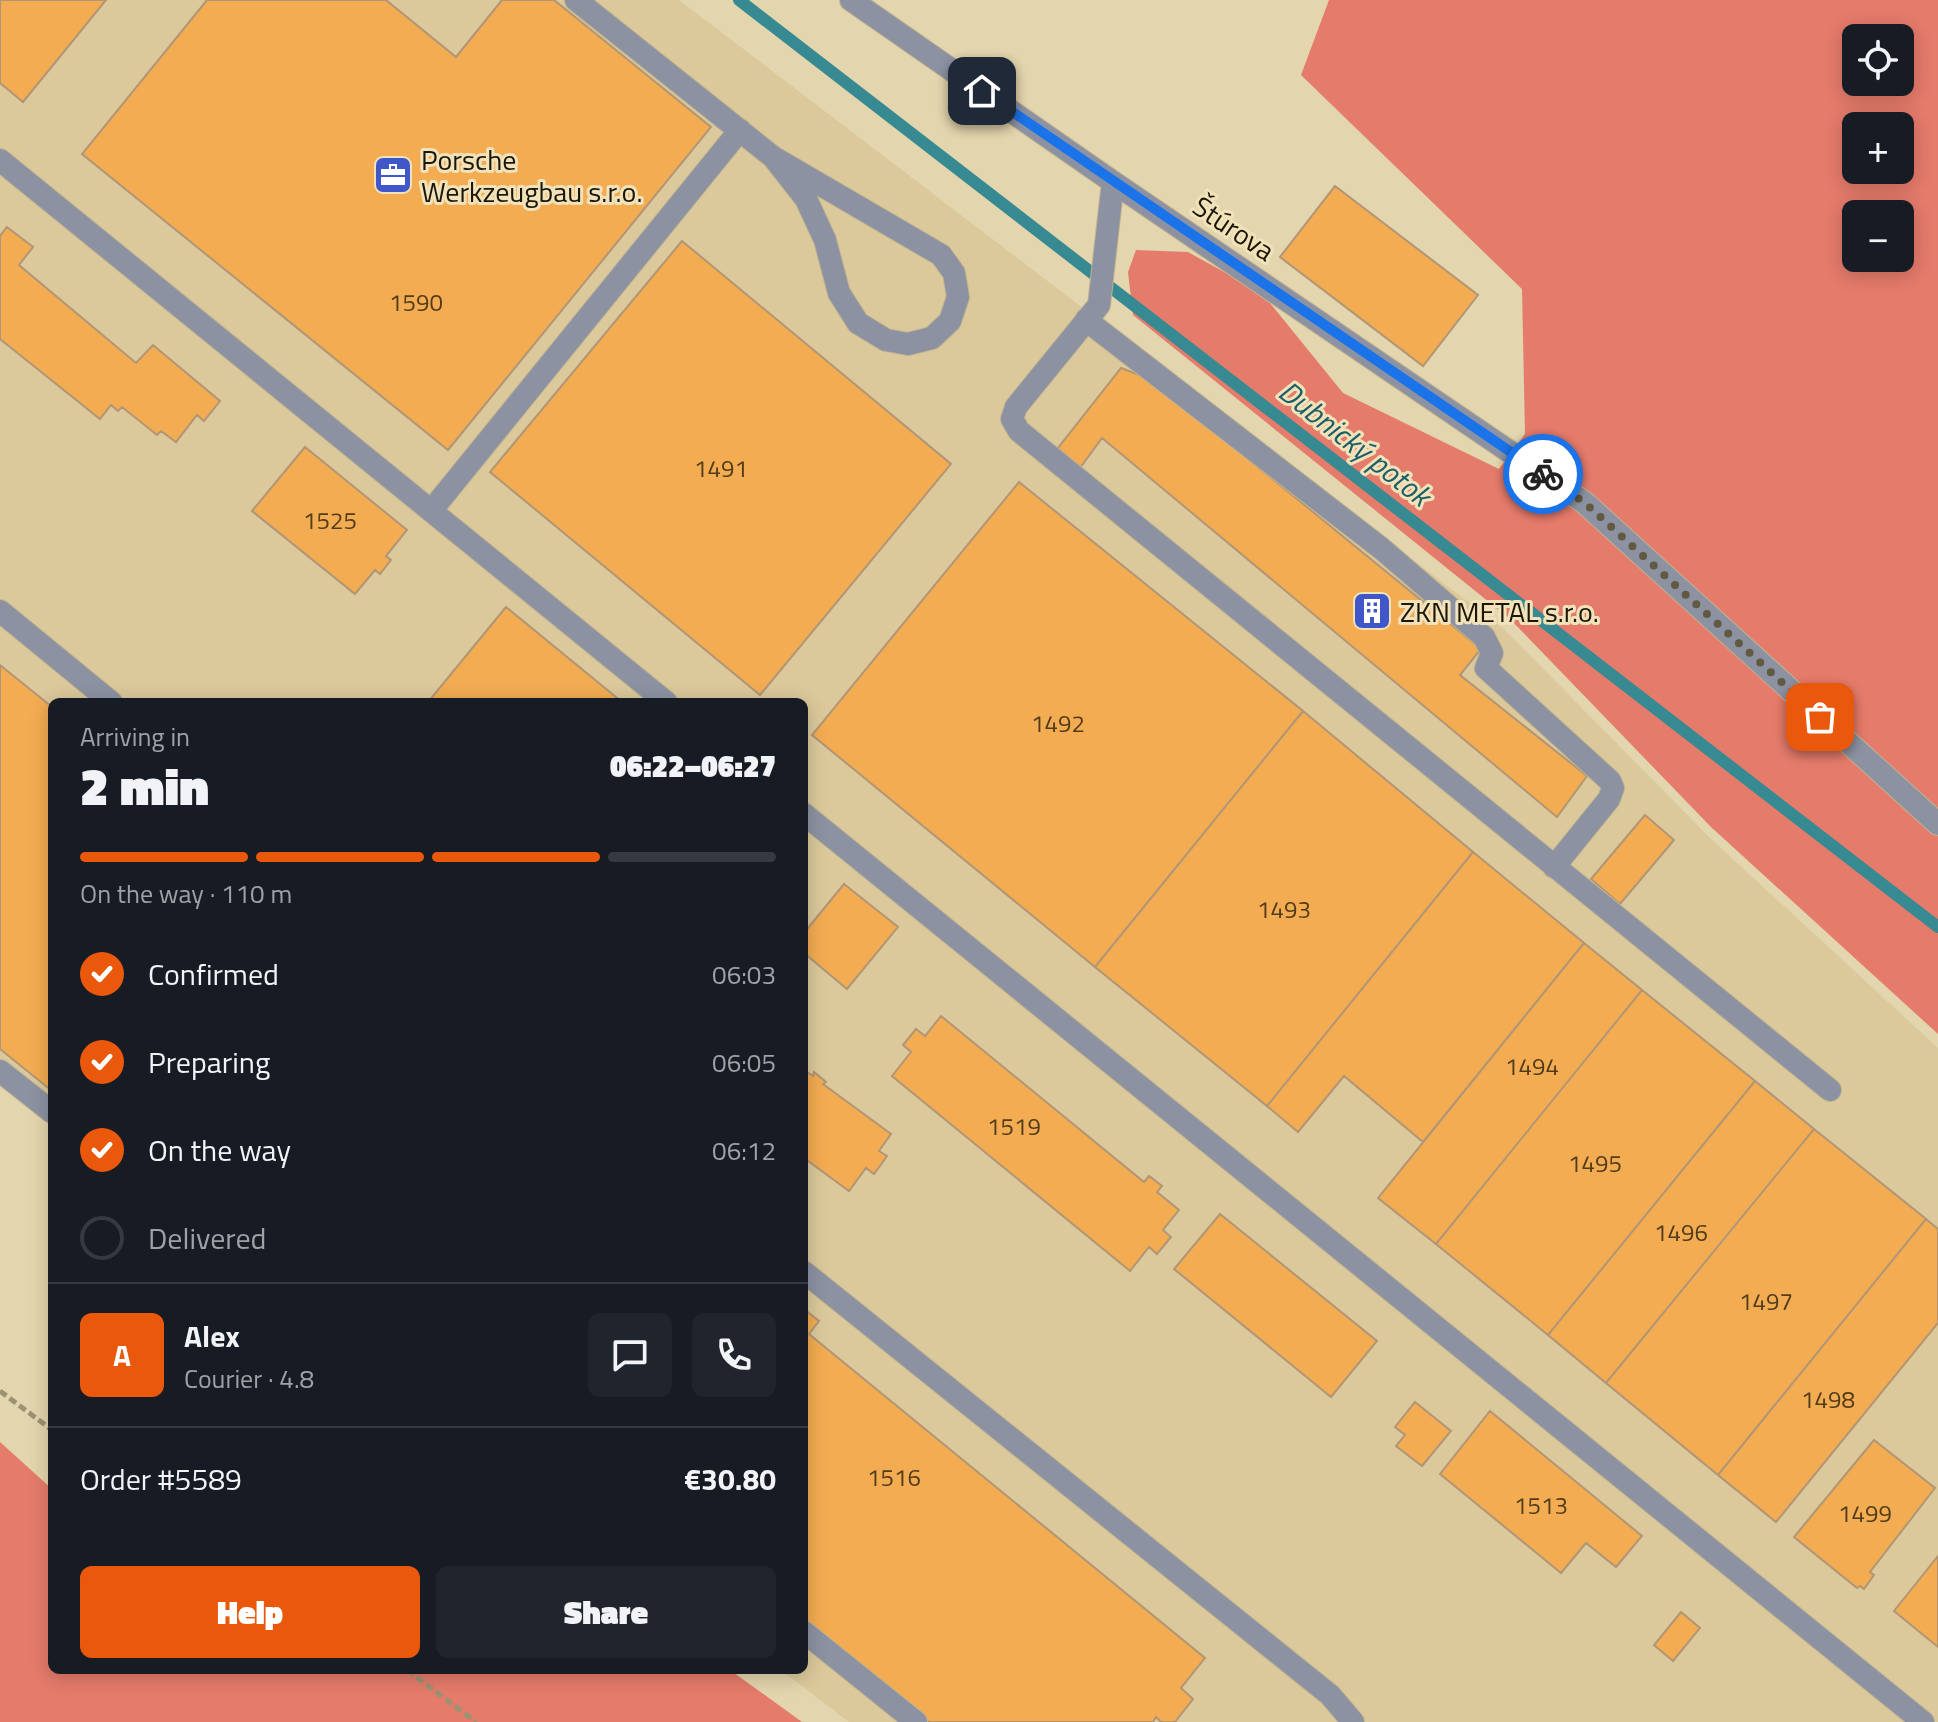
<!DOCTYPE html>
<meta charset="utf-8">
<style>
body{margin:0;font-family:"Titillium Web",sans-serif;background:#20242c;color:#f1f3f6;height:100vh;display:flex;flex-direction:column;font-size:30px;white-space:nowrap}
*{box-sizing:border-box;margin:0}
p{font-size:26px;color:#9ea1a6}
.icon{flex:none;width:44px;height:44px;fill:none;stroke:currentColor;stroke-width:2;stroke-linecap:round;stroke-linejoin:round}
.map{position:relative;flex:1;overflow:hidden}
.panel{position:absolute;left:48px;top:698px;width:760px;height:976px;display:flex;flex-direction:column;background:#171b24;border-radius:12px;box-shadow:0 4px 20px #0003}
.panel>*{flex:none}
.controls{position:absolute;left:1842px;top:24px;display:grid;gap:16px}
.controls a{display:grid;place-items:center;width:72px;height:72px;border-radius:12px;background:#171b24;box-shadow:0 4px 20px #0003;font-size:40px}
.pin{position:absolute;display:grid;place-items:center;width:68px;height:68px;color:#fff;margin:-34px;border-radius:16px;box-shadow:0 4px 12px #0006}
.courier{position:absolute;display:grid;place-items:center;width:80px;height:80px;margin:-40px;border:6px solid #1a73e8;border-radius:50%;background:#fff;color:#222;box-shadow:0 2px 10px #0007}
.headline em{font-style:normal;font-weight:800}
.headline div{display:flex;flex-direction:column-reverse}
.headline{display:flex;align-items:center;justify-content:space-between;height:136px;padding:0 32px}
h1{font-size:52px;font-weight:800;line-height:60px}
.bar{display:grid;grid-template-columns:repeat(4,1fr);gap:12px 8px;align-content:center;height:96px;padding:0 32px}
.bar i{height:10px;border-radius:6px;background:#363941}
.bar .on{background:#ea580c}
.bar p{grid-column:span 4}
.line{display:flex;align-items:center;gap:20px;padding:0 32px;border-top:2px solid #363941}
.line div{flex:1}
.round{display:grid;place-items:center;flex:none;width:84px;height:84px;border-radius:12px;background:#20242c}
ol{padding:0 32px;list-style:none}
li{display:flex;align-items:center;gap:24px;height:88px}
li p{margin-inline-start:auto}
li .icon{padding:8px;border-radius:50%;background:#ea580c;color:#fff;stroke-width:4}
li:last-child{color:#9ea1a6}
li i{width:44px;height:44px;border:4px solid #363941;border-radius:50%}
.button{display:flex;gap:16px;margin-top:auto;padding:16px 32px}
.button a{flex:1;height:92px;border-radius:12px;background:#ea580c;color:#fff;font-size:32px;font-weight:800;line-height:92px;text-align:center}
.button a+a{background:#20242c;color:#f1f3f6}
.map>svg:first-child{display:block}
.built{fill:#dbc99b}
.forest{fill:#e57b6b;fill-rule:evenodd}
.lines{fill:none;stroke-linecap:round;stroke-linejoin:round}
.stream{stroke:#388a92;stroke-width:12}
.building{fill:#f3ac52;stroke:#b19676;stroke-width:2}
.lane-casing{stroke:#bfb38f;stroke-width:24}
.path{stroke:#9d9273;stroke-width:5;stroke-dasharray:8 4;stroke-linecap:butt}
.lane{stroke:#8d92a2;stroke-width:22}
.done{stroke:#615941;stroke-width:8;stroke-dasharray:0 14.4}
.route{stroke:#1a73e8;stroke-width:10}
.labels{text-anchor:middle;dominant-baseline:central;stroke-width:6;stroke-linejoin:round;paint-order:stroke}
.number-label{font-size:24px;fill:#513c1a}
.poi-label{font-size:28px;fill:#1b1607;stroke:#f1e2ba;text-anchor:start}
.street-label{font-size:28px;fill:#1b1607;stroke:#f1e2ba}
.water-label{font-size:30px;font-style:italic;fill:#1c5d67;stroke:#f1e2ba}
</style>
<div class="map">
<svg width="1938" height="1722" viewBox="0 0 1938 1722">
<rect width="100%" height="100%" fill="#e3d5ad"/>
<!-- built -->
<path class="built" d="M0 0H679L1505 630 1709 837 1938 1048V1722H849L781 1670H804V702H52V1112L0 1072Z"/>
<!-- forest -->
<path class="forest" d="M1329 0H1938V1034L1711 827 1510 619 1133 315 1128 272 1136 250 1188 252 1262 293 1343 393 1499 469 1525 434 1522 289 1301 75ZM1856 38H1900V82H1856ZM1856 126H1900V170H1856ZM1856 214H1900V258H1856Z
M0 1442 52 1489V1670H730L802 1722H0Z"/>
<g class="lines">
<!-- stream -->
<path class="stream" d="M739 0 1938 927"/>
</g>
<!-- building -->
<path class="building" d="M0 0H106L23 102 0 83Z
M207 0H386L456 57 502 0H554L711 127 448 450 82 154Z
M1335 186 1478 295 1423 366 1280 257Z
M7 227 33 247 19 265 136 363 153 345 220 401 204 421 197 415 176 442 161 431 157 435 122 407 118 411 111 405 100 419 0 339V236Z
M682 241 951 464 760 695 490 472Z
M1121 368 1150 379 1481 649 1460 675 1587 776 1557 817 1102 438 1080 468 1058 448Z
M305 447 407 530 386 556 391 560 380 574 375 570 355 594 252 511Z
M1019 482 1303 711 1095 967 812 735Z
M506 607 622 702H428Z
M0 665 52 707V1091L0 1049Z
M1303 711 1473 852 1267 1106 1095 967Z
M1645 815 1674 840 1620 904 1591 879Z
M1473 852 1584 943 1423 1142 1344 1076 1298 1132 1267 1106Z
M844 884 898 927 847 989 804 953V925L808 928Z
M1584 943 1642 990 1436 1244 1378 1198Z
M1642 990 1755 1081 1548 1335 1436 1244Z
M941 1016 1144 1182 1149 1176 1162 1186 1157 1192 1179 1210 1163 1230 1171 1237 1157 1254 1149 1247 1130 1271 892 1076 911 1052 903 1045 916 1029 925 1036Z
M804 1070 813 1076 814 1072 826 1082 823 1084 891 1134 879 1151 887 1156 874 1174 866 1168 849 1191 804 1158Z
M1755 1081 1814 1129 1606 1383 1548 1335Z
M1814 1129 1926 1219 1718 1475 1606 1383Z
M1220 1214 1377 1341 1331 1397 1174 1269Z
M1926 1219 1938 1229V1323L1776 1522 1718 1475Z
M804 1309 819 1321 809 1334 1205 1658 1181 1688 1193 1699 1175 1722H1161L1156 1717 1153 1722H929L804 1620Z
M1415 1402 1451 1431 1422 1466 1396 1446 1405 1435 1395 1427Z
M1490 1411 1642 1536 1616 1567 1586 1543 1561 1573 1440 1474Z
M1874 1440 1935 1488 1870 1572 1874 1575 1864 1589 1860 1586 1857 1588 1794 1537Z
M1938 1556V1647L1894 1611Z
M1681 1612 1700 1628 1673 1661 1654 1645Z"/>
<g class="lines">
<defs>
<path id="lane" d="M576 0 773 157 941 255 954 273 958 297 950 321 932 338 908 344 886 340 858 323 839 293 825 240 806 199 773 157
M851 0 1113 182 1585 503 1938 824
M0 160 666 702
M1113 182 1099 305 1016 407 1012 419 1019 431 1830 1090
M1086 320 1382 549 1484 637 1492 653 1486 668 1610 781 1613 788 1609 799 1554 867
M431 511 740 130
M0 611 111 702
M804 814 1923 1722
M0 1071 52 1112
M804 1272 1330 1695 1353 1722
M804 1632 916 1722"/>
</defs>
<!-- lane casing -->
<use href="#lane" class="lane-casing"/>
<!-- path -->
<path class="path" d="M0 1391 52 1430
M407 1670 476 1722"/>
<!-- lane -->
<use href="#lane" class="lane"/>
</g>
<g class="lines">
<!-- done -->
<path class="done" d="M1543 474 1585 503 1820 717"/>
<!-- route -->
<path class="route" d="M982 91 1543 474"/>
</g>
<!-- icons -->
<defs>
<symbol id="office-square" viewBox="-11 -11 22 22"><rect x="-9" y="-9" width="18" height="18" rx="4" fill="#4057ca" stroke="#f1e2ba"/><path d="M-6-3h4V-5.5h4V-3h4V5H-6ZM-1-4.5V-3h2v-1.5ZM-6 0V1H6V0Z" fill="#fff"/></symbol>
<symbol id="building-square" viewBox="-11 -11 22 22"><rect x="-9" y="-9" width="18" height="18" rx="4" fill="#4057ca" stroke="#f1e2ba"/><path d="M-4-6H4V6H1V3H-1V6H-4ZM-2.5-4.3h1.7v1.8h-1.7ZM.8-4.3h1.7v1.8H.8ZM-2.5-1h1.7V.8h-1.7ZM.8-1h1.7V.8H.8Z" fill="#fff"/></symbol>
</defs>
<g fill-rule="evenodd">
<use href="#office-square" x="371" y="153" width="44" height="44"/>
<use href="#building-square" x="1350" y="589" width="44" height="44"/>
</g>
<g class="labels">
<!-- number labels -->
<g class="number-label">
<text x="416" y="302">1590</text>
<text x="721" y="468">1491</text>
<text x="330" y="520">1525</text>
<text x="1058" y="723">1492</text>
<text x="1284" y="909">1493</text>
<text x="1532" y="1066">1494</text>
<text x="1014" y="1126">1519</text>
<text x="1595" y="1163">1495</text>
<text x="1681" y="1232">1496</text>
<text x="1766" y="1301">1497</text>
<text x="1828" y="1399">1498</text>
<text x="894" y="1477">1516</text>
<text x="1541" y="1505">1513</text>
<text x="1865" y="1513">1499</text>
</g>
<!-- poi labels -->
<g class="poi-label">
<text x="421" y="159">Porsche<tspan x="421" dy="32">Werkzeugbau s.r.o.</tspan></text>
<text x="1400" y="611">ZKN METAL s.r.o.</text>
</g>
<!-- street labels -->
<g class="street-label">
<text transform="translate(1234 228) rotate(34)">Štúrova</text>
</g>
<!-- water labels -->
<g class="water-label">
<text transform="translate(1355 443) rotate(38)">Dubnický potok</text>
</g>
</g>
</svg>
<div class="controls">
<a><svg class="icon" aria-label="locate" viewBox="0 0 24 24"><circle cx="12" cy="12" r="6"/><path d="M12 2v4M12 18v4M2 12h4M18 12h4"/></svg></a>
<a>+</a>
<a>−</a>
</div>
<div class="pin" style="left:1820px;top:717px;background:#ea580c"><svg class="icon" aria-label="bag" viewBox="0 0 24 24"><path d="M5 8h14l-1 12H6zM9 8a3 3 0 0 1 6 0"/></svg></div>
<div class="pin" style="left:982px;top:91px;background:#1f2937"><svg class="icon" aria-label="home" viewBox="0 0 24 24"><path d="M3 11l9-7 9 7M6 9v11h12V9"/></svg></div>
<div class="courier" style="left:1543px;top:474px"><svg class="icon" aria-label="bike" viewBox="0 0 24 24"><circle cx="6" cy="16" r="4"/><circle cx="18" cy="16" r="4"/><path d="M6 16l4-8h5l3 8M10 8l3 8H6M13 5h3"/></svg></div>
<section class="panel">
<div class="headline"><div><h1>2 min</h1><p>Arriving in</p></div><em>06:22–06:27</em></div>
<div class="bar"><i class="on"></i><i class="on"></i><i class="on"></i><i></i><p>On the way · 110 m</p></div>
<ol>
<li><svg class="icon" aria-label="check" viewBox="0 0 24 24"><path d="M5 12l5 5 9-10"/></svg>Confirmed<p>06:03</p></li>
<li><svg class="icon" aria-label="check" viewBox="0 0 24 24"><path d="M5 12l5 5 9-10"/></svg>Preparing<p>06:05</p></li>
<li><svg class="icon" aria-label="check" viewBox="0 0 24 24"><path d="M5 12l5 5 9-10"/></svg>On the way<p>06:12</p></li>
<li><i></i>Delivered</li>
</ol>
<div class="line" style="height:144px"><b class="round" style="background:#ea580c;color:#fff">A</b><div><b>Alex</b><p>Courier · 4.8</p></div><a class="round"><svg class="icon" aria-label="chat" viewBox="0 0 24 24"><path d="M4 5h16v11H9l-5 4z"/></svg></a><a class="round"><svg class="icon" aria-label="phone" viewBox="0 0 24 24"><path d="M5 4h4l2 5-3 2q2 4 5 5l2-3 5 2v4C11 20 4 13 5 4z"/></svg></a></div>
<div class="line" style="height:104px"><div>Order #5589</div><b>€30.80</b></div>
<div class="button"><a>Help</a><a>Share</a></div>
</section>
</div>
